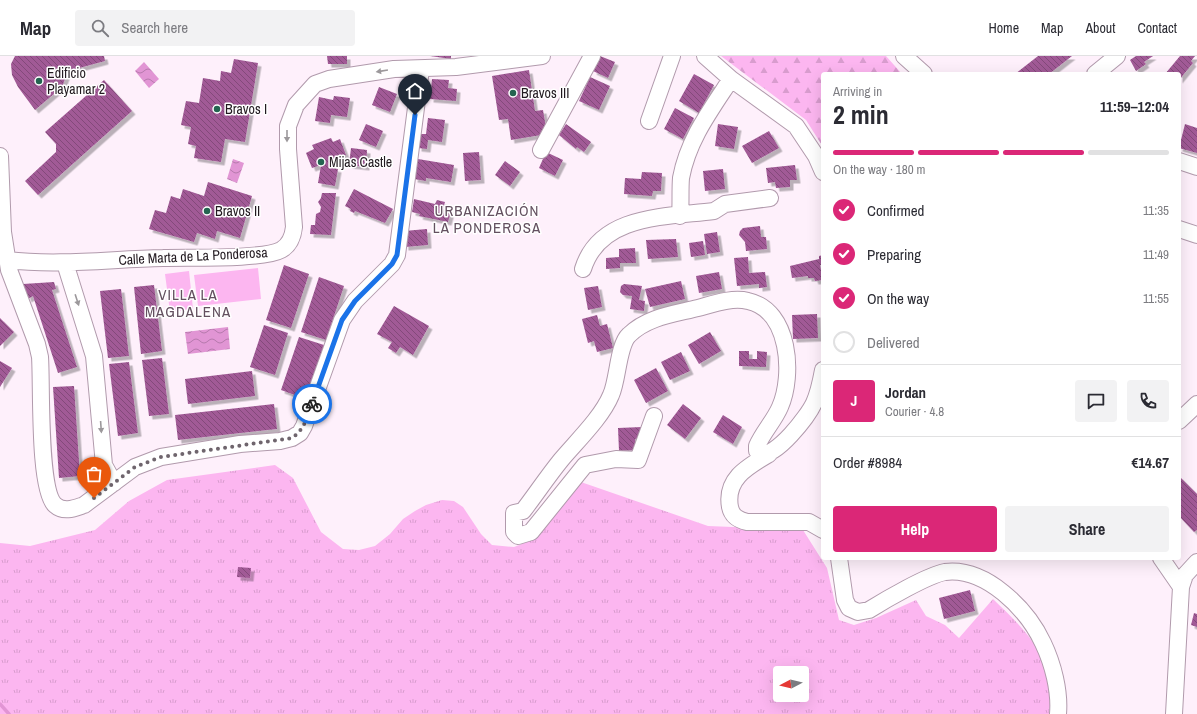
<!DOCTYPE html>
<meta charset="utf-8">
<style>
body{margin:0;font-family:"Archivo Narrow",sans-serif;background:#f2f2f3;color:#2b2b33;height:100vh;display:flex;flex-direction:column;font-size:15px;white-space:nowrap}
*{box-sizing:border-box;margin:0}
p{font-size:13px;color:#7c7c81}
.icon{flex:none;width:22px;height:22px;fill:none;stroke:currentColor;stroke-width:2;stroke-linecap:round;stroke-linejoin:round}
.map{position:relative;flex:1;overflow:hidden}
.details{position:absolute;left:821px;top:16px;width:360px;height:488px;display:flex;flex-direction:column;background:#fff;border-radius:4px;box-shadow:0 4px 16px #0002}
.details>*{flex:none}
.needle{width:26px;rotate:263deg}
.buttons{position:absolute;left:773px;top:610px;display:grid;gap:8px}
.buttons a{display:grid;place-items:center;width:36px;height:36px;border-radius:4px;background:#fff;box-shadow:0 4px 16px #0002;font-size:20px}
.pin{position:absolute;display:grid;place-items:center;width:34px;height:34px;color:#fff;margin:-41px -17px;border-radius:50% 50% 50% 0;rotate:-45deg;box-shadow:0 0 4px #0007}
.pin .icon{rotate:45deg}
.courier{position:absolute;display:grid;place-items:center;width:40px;height:40px;margin:-20px;border:3px solid #1a73e8;border-radius:50%;background:#fff;color:#222;box-shadow:0 1px 5px #0007}
.summary em{font-style:normal;font-weight:700}
.summary div{display:flex;flex-direction:column-reverse}
.summary{display:flex;align-items:center;justify-content:space-between;height:68px;padding:0 12px}
h1{font-size:26px;font-weight:700;line-height:30px}
.bar{display:grid;grid-template-columns:repeat(4,1fr);gap:6px 4px;align-content:center;height:48px;padding:0 12px}
.bar i{height:5px;border-radius:3px;background:#e1e1e2}
.bar .on{background:#db2777}
.bar p{grid-column:span 4}
.line{display:flex;align-items:center;gap:10px;padding:0 12px;border-top:1px solid #e1e1e2}
.line div{flex:1}
.round{display:grid;place-items:center;flex:none;width:42px;height:42px;border-radius:4px;background:#f2f2f3}
ol{padding:0 12px;list-style:none}
li{display:flex;align-items:center;gap:12px;height:44px}
li p{margin-inline-start:auto}
li .icon{padding:4px;border-radius:50%;background:#db2777;color:#fff;stroke-width:4}
li:last-child{color:#7c7c81}
li i{width:22px;height:22px;border:2px solid #e1e1e2;border-radius:50%}
.action{display:flex;gap:8px;margin-top:auto;padding:8px 12px}
.action a{flex:1;height:46px;border-radius:4px;background:#db2777;color:#fff;font-size:16px;font-weight:700;line-height:46px;text-align:center}
.action a+a{background:#f2f2f3;color:#2b2b33}
header{display:flex;align-items:center;gap:24px;box-sizing:border-box;height:56px;padding:0 20px;background:#fff;border-bottom:1px solid #e1e1e2}
header strong{font-size:19px}
nav{display:flex;gap:22px;margin-inline-start:auto;font-size:14px}
.search{width:280px;height:36px;background:#f2f2f3;display:flex;align-items:center;gap:10px;box-sizing:border-box;padding:0 14px;border-radius:4px;color:#7c7c81;font-size:15px}
.map>svg:first-child{display:block}
.grass{fill:url(#grass-tufts);fill-rule:evenodd}
.forest{fill:url(#forest-firs)}
.pitch{fill:#fcb6f0}
.water{fill:url(#water-waves)}
.lines{fill:none;stroke-linecap:round;stroke-linejoin:round}
.stream{stroke:#e195d4;stroke-width:3.5}
.building{fill:url(#building-back-hatch);filter:url(#shadow)}
.minor-casing{stroke:#b19aac;stroke-width:18}
.minor{stroke:#fff;stroke-width:16}
.oneway{fill:#9c989b}
.done{stroke:#6f656d;stroke-width:4;stroke-dasharray:0 7.2}
.route{stroke:#1a73e8;stroke-width:5}
.poi-dot{fill:#246451;stroke:#fff;stroke-width:1.5}
.labels{text-anchor:middle;dominant-baseline:central;stroke-width:3;stroke-linejoin:round;paint-order:stroke}
.poi-label{font-size:14px;fill:#221a20;stroke:#fff;text-anchor:start}
.street-label{font-size:14px;fill:#221a20;stroke:#fff}
.neighbourhood-label{font-size:15px;letter-spacing:1px;fill:#645060;stroke:#fff}
</style>
<header>
<strong>Map</strong>
<div class="search"><svg class="icon" aria-label="search" viewBox="0 0 24 24"><circle cx="10" cy="10" r="6"/><path d="M15 15l6 6"/></svg>Search here</div>
<nav><a>Home</a><a>Map</a><a>About</a><a>Contact</a></nav>
</header>
<div class="map">
<svg width="1197" height="658" viewBox="0 0 1197 658">
<defs>
<pattern id="grass-tufts" width="24" height="20" patternUnits="userSpaceOnUse"><rect width="24" height="20" fill="#fcb6f0"/><path d="M3 7l-1-3M5 7V3M7 7l1-3M15 17l-1-3M17 17v-4M19 17l1-3" fill="none" stroke="#d89cce"/></pattern>
<pattern id="forest-firs" width="22" height="20" patternUnits="userSpaceOnUse"><rect width="22" height="20" fill="#fcb6f0"/><path d="M5 1l3.5 6h-7zM16 11l3.5 6h-7z" fill="#d89cce"/></pattern>
<pattern id="water-waves" width="16" height="10" patternUnits="userSpaceOnUse"><rect width="16" height="10" fill="#e195d4"/><path d="M0 5q4-4 8 0t8 0" fill="none" stroke="#b679ac"/></pattern>
<pattern id="building-back-hatch" width="6" height="6" patternUnits="userSpaceOnUse"><rect width="6" height="6" fill="#a15a96"/><path d="M-1 5l2 2M0 0l6 6M5-1l2 2" fill="none" stroke="#834a7a"/></pattern>
<filter id="shadow"><feDropShadow dx="3.5" dy="3.5" stdDeviation="0" flood-color="#0004"/></filter>
</defs>
<rect width="100%" height="100%" fill="#fef0fb"/>
<!-- grass -->
<path class="grass" d="M275 409 293 422 321 476 343 493 359 494 375 490 390 478 403 463 415 455 426 449 442 444 454 445 463 451 481 478 492 489 514 491 532 484 578 425 708 470 803 474 827 512 839 564 854 569 876 562 916 544 926 560 945 569 959 582 993 543C1019 568 1046 593 1051 630 1052 639 1050 649 1049 658H0V487L30 490 95 474 129 445 167 424ZM780 617H802V639H780Z"/>
<!-- forest -->
<path class="forest" d="M721 0H886L902 18H823V91L806 64Z"/>
<!-- pitch -->
<path class="pitch" d="M258 212 261 243 198 250 194 219Z
M189 215 193 253 170 256 165 218Z"/>
<!-- water -->
<path class="water" d="M144 6 159 23 149 32 135 15Z
M233 103 244 107 237 127 227 123Z
M228 271 230 293 188 298 185 276Z"/>
<g class="lines">
<!-- stream -->
<path class="stream" d="M0 648 9 658"/>
</g>
<!-- building -->
<path class="building" d="M15 0H104L105 5 68 15 62 31 35 54 18 31 12 19 11 8Z
M327 0H347V8H328Z
M430 0H451V3Z
M600 0 615 6 608 22 593 15Z
M1038 0H1072L1049 18H1015Z
M1136 0H1153L1144 6 1146 8 1136 15 1130 4Z
M1180 0H1195L1191 5 1193 7 1179 24V18H1165Z
M234 3 258 7 245 86 225 83 221 106 194 102 196 90 188 88 191 71 181 69 186 45 199 47 203 22 220 25 221 15 231 17Z
M529 14 535 55 543 54 547 78 511 84 508 63 499 64 492 20Z
M694 18 714 29 699 57 679 45Z
M590 21 610 30 599 54 579 45Z
M432 23 449 24 448 32 457 33 456 45 430 43Z
M104 24 132 55 38 139 25 125 56 96V88L45 76Z
M379 31 397 38 390 56 372 49Z
M334 40 350 42 347 61 331 59 330 67 315 65 319 41 333 44Z
M675 52 694 62 683 83 664 73Z
M428 62 445 64 442 86 428 84 427 93 418 92 419 78H426Z
M366 68 383 75 376 91 359 84Z
M566 68 591 86 584 96 577 91 576 93 559 79Z
M718 68 738 71 734 93 715 90Z
M1185 68 1197 72V97L1179 92Z
M769 75 779 92 752 107 742 90Z
M331 82 333 86 340 83 346 99 333 104V112L338 113 335 130 318 127 321 109 312 112 306 97 314 93 312 89Z
M351 92 367 94 366 111 349 109Z
M479 96 481 124 465 125 463 97Z
M546 96 563 104 555 120 539 112Z
M418 103 454 109 451 126 426 122V125L414 123Z
M505 105 520 116 510 130 495 119Z
M795 109 797 124H790V131L776 132 775 126 768 127 766 112Z
M723 113 725 133 705 135 703 115Z
M642 116 662 117 661 135H653L652 140 624 138 625 122 641 123Z
M208 126 252 140 240 182 217 175 215 183 197 177 194 186 149 173 155 154 166 157 171 140 180 143 183 133 204 140Z
M354 133 393 153 385 167 355 155 354 157 350 155 351 153 345 150Z
M322 137H336L331 179 310 178 311 169H315L316 158 320 156 321 151 318 146 321 142Z
M414 143 435 148 437 144 445 146 443 153 451 155 448 166 419 160 420 158 412 156Z
M760 170 761 181H766L767 193 746 195 745 186 739 179 740 175 743 172Z
M427 173 428 189 405 191 404 175Z
M717 176 720 196 707 198 704 178Z
M676 183 678 201 648 203 646 184Z
M703 185 705 199 691 201 689 187Z
M635 192 636 207H620V212L606 213V202L619 201V193Z
M823 199V209H820L823 224 815 225 814 222H808V220L792 222 790 210 819 203V200Z
M748 201 749 217 765 216 767 231 759 232V228L737 230 734 202Z
M284 209 309 218 291 272 266 264Z
M719 216 722 233 699 237 696 220Z
M319 221 344 230 326 284 301 276Z
M681 225 685 243 650 251 645 233Z
M54 226 56 233 52 234 77 311 58 317 33 240 28 243 23 228Z
M624 228 642 230 639 244 645 245 644 255 630 253 632 240 623 239 620 236 621 230Z
M154 229 162 295 141 298 134 231Z
M598 230 602 251 588 254 584 232Z
M121 233 129 300 108 302 100 235Z
M394 250 429 270 413 299 400 291 396 297 388 292 392 286 377 278Z
M817 258 818 282 793 283 792 259Z
M597 259 600 270 607 268 613 292 597 296 594 285 588 287 582 263Z
M0 262 14 276 0 290Z
M264 269 288 277 275 319 250 311Z
M710 276 721 295 699 308 688 289Z
M299 281 324 289 306 343 281 334Z
M739 295H749V303H757V295L767 296 766 311 739 310Z
M681 296 690 315 670 324 661 306Z
M162 302 169 358 149 360 142 304Z
M0 305 12 312 0 331Z
M129 306 138 377 118 380 109 308Z
M656 312 668 335 646 347 634 324Z
M252 315 255 340 188 348 185 323Z
M74 330 80 420 59 422 53 331Z
M274 348 277 373 178 384 175 359Z
M683 348 701 362 685 383 667 369Z
M723 359 742 371 733 388 713 376Z
M642 371 643 382 635 383V394L619 395 618 372Z
M1179 420 1197 438V474L1194 476 1179 460Z
M238 511 251 512 250 522 237 521Z
M970 534 975 555 944 563 939 542Z
M1194 557 1197 558V571L1191 569Z"/>
<g class="lines">
<defs>
<path id="minor" d="M705 0 731 23 796 70 816 100 823 116
M904 0 924 18
M1095 18 1117 0
M649 65 672 0
M541 94 592 0
M0 100 3 176 9 214 37 288 40 301C42 328 38 433 55 449 64 457 75 452 84 449L135 411 161 401 240 388 280 385 292 382 300 377 304 370 342 264 355 245 392 208 397 199 421 13
M1179 105 1197 111
M680 160C681 148 680 134 681 122 688 84 710 55 731 23
M1179 173 1197 179
M7 204C59 210 111 203 163 202 187 201 263 204 281 194 290 189 293 180 294 171L288 93V70L296 49 315 28 329 23 394 13 456 11 542 0
M65 207 94 300 104 409 114 427
M583 213C600 158 667 161 714 155L725 148 770 142
M654 360 638 404 616 403 585 409 531 476 518 480 514 476V457L523 455C536 438 548 420 561 404 577 385 602 361 611 339 618 324 618 289 629 279 647 261 674 258 698 252 713 248 732 241 748 245 790 254 794 319 780 351 774 365 763 376 757 390V395L760 398C776 402 808 360 814 347 819 336 821 325 823 314
M1179 365 1197 348
M769 398C747 411 725 423 730 451 732 461 739 464 747 466H809L823 474
M839 502 845 544 849 552 858 556 869 554C885 544 928 519 945 516 986 511 1027 553 1043 587 1053 608 1060 635 1058 658
M1161 502 1181 531
M1174 658 1181 531 1185 519 1197 506"/>
</defs>
<!-- minor casing -->
<use href="#minor" class="minor-casing"/>
<!-- minor -->
<use href="#minor" class="minor"/>
</g>
<!-- one-way arrows -->
<defs><path id="oneway-solid" d="M-6-.8H1V-3.2L6.5 0L1 3.2V.8H-6Z"/></defs>
<g class="oneway">
<use href="#oneway-solid" transform="translate(382 15) rotate(171)"/>
<use href="#oneway-solid" transform="translate(287 80) rotate(90)"/>
<use href="#oneway-solid" transform="translate(77 244) rotate(72)"/>
<use href="#oneway-solid" transform="translate(101 371) rotate(86)"/>
</g>
<g class="lines">
<!-- done -->
<path class="done" d="M94 442 135 411 161 401 292 382C304 374 307 362 312 348"/>
<!-- route -->
<path class="route" d="M312 348 342 264 355 245 392 208 397 199 415 59"/>
</g>
<!-- markers -->
<g class="poi-dot">
<circle cx="39" cy="25" r="4"/>
<circle cx="513" cy="37" r="4"/>
<circle cx="217" cy="53" r="4"/>
<circle cx="321" cy="106" r="4"/>
<circle cx="207" cy="155" r="4"/>
</g>
<g class="labels">
<!-- poi labels -->
<g class="poi-label">
<text x="47" y="17">Edificio<tspan x="47" dy="16">Playamar 2</tspan></text>
<text x="521" y="37">Bravos III</text>
<text x="225" y="53">Bravos I</text>
<text x="329" y="106">Mijas Castle</text>
<text x="215" y="155">Bravos II</text>
</g>
<!-- street labels -->
<g class="street-label">
<text transform="translate(193 200) rotate(-3)">Calle Marta de La Ponderosa</text>
</g>
<!-- neighbourhood labels -->
<g class="neighbourhood-label">
<text x="487" y="154">URBANIZACIÓN<tspan x="487" dy="17">LA PONDEROSA</tspan></text>
<text x="188" y="238">VILLA LA<tspan x="188" dy="17">MAGDALENA</tspan></text>
</g>
</g>
</svg>
<div class="buttons">
<a><svg class="needle" viewBox="-14 -14 28 28"><path d="M0-13l5 13h-10z" fill="#e53935"/><path d="M0 13l5-13h-10z" fill="#7c7c81"/></svg></a>
</div>
<div class="pin" style="left:94px;top:442px;background:#ea580c"><svg class="icon" aria-label="bag" viewBox="0 0 24 24"><path d="M5 8h14l-1 12H6zM9 8a3 3 0 0 1 6 0"/></svg></div>
<div class="pin" style="left:415px;top:59px;background:#1f2937"><svg class="icon" aria-label="home" viewBox="0 0 24 24"><path d="M3 11l9-7 9 7M6 9v11h12V9"/></svg></div>
<div class="courier" style="left:312px;top:348px"><svg class="icon" aria-label="bike" viewBox="0 0 24 24"><circle cx="6" cy="16" r="4"/><circle cx="18" cy="16" r="4"/><path d="M6 16l4-8h5l3 8M10 8l3 8H6M13 5h3"/></svg></div>
<section class="details">
<div class="summary"><div><h1>2 min</h1><p>Arriving in</p></div><em>11:59–12:04</em></div>
<div class="bar"><i class="on"></i><i class="on"></i><i class="on"></i><i></i><p>On the way · 180 m</p></div>
<ol>
<li><svg class="icon" aria-label="check" viewBox="0 0 24 24"><path d="M5 12l5 5 9-10"/></svg>Confirmed<p>11:35</p></li>
<li><svg class="icon" aria-label="check" viewBox="0 0 24 24"><path d="M5 12l5 5 9-10"/></svg>Preparing<p>11:49</p></li>
<li><svg class="icon" aria-label="check" viewBox="0 0 24 24"><path d="M5 12l5 5 9-10"/></svg>On the way<p>11:55</p></li>
<li><i></i>Delivered</li>
</ol>
<div class="line" style="height:72px"><b class="round" style="background:#db2777;color:#fff">J</b><div><b>Jordan</b><p>Courier · 4.8</p></div><a class="round"><svg class="icon" aria-label="chat" viewBox="0 0 24 24"><path d="M4 5h16v11H9l-5 4z"/></svg></a><a class="round"><svg class="icon" aria-label="phone" viewBox="0 0 24 24"><path d="M5 4h4l2 5-3 2q2 4 5 5l2-3 5 2v4C11 20 4 13 5 4z"/></svg></a></div>
<div class="line" style="height:52px"><div>Order #8984</div><b>€14.67</b></div>
<div class="action"><a>Help</a><a>Share</a></div>
</section>
</div>
